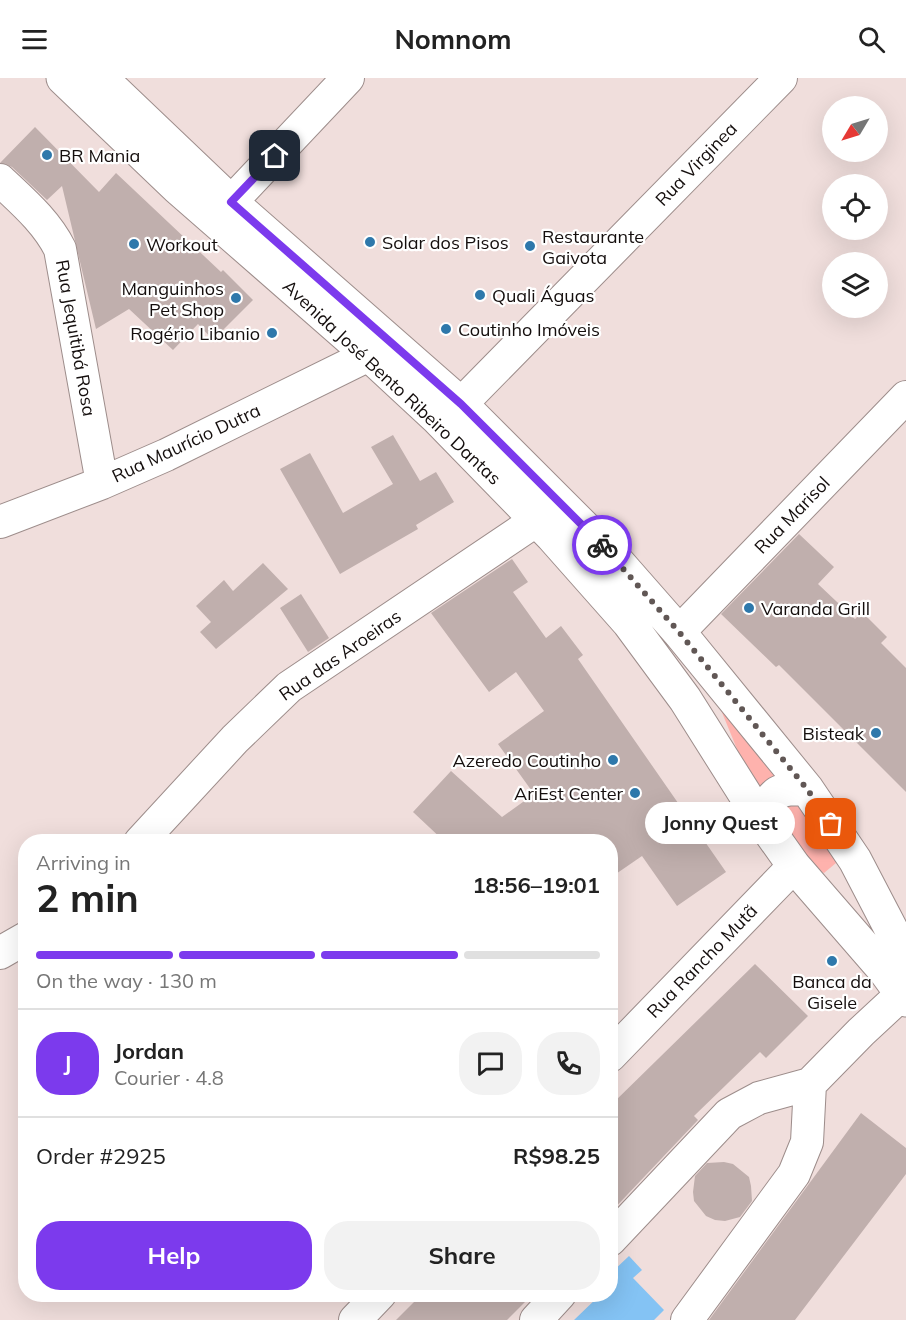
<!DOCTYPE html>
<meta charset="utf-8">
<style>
body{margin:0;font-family:Mulish,sans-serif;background:#f2f2f2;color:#222;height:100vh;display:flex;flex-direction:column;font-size:22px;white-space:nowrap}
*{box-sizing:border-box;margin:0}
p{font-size:20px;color:#767676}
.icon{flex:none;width:33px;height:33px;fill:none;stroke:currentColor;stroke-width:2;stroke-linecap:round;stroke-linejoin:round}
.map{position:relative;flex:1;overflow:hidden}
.drawer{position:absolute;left:18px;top:756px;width:600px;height:468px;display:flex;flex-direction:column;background:#fff;border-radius:24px;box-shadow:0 6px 24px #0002}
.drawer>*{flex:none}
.needle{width:39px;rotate:232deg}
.buttons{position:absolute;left:822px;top:18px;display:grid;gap:12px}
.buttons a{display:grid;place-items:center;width:66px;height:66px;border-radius:50%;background:#fff;box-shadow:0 6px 24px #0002;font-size:30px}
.pin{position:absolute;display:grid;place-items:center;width:51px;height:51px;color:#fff;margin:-26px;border-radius:12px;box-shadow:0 3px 9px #0006}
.courier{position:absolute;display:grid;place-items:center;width:60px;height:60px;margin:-30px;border:4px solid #7c3aed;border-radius:50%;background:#fff;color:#222;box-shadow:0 2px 8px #0007}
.bubble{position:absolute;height:42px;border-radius:21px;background:#fff;box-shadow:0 6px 24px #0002;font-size:20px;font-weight:700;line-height:42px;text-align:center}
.head em{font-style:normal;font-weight:700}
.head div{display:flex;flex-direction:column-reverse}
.head{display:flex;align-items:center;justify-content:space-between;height:102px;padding:0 18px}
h1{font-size:39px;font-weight:700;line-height:45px}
.bar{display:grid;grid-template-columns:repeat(4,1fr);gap:9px 6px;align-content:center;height:72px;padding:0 18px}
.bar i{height:8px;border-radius:4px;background:#e0e0e0}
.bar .current{background:#7c3aed}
.bar p{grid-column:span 4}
.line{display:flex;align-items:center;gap:15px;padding:0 18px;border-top:2px solid #e0e0e0}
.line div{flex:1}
.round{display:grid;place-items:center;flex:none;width:63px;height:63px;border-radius:24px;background:#f2f2f2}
.button{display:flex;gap:12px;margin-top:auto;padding:12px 18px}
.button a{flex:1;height:69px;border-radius:24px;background:#7c3aed;color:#fff;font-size:24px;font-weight:700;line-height:69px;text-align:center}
.button a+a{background:#f2f2f2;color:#222}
header{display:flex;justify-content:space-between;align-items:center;height:78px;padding:0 18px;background:#fff;font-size:27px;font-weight:700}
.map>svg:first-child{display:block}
.green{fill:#feb2ad}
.water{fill:#84c3f4}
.building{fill:#c0afad}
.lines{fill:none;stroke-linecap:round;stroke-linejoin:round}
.street-casing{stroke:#9d8d8b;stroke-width:34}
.primary-casing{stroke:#9d8d8b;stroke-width:35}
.street{stroke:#fff;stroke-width:32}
.primary{stroke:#fff;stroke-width:33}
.done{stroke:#615755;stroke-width:6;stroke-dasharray:0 10.8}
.route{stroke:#7c3aed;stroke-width:8}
.poi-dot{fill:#2e78ab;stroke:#fff;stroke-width:2}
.labels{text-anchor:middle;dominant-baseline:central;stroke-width:4.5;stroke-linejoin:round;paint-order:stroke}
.poi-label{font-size:18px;fill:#140e0d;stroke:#fff;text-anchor:start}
.street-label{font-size:18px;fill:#140e0d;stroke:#fff}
</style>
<header><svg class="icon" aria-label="menu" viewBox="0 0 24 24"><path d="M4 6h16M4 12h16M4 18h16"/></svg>Nomnom<svg class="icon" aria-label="search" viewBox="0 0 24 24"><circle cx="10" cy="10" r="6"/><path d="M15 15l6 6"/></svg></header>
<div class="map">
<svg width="906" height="1242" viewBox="0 0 906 1242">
<rect width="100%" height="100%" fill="#f0dedc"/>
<!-- green -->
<path class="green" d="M721 632 783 695 755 715Z
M790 725 809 727 834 760 836 785 824 795 801 782 779 749V732Z"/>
<!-- water -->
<path class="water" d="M629 1178 642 1192 633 1200 664 1232 654 1242H574L600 1217 610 1216 611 1207 613 1204 611 1201V1195Z"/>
<!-- building -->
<path class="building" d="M35 49 99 114 116 95 221 194 223 192 253 222 213 262 198 246 173 272 129 231 96 251 62 108 47 122 12 89 0 85Z
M393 357 420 403 436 394 454 424 416 447 418 451 340 496 280 391 310 375 343 435 393 406 371 369Z
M799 456 834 489 818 506 855 541 862 534 887 559 881 565 906 590V714L779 587 776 589 721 536Z
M512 481 528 504 513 514 546 560 561 548 583 577 578 581 726 794 677 828 642 778 610 800V764H445L413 734 451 693 502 739 534 716 498 666 544 633 516 594 489 614 431 535Z
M263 485 288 511 216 571 200 554 211 544 196 528 224 502 233 513Z
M301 516 329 560 308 574 280 530Z
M755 886 808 938 766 980 760 974 694 1038 698 1042 610 1135V1028Z
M861 1035 906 1070V1096L795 1242H709Z
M724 1084 733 1086 749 1099 751 1108 752 1123 740 1139 725 1143 715 1142 706 1138 694 1123 693 1114 695 1098 707 1085Z
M422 1216H533L507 1242H396Z"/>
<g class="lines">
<defs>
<path id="street" d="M0 102C22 123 46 143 60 171L102 405
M231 124 348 0
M461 326 781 0
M0 444 102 405 166 377 369 277
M679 554 906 319
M140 764 235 661 289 609 537 442
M0 875 26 860
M610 978 794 788
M610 1162 729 1036 759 1020 810 1006 861 954 902 916
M355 1242 380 1216
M536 1242 560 1216
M687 1242 794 1096 807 1064 810 1006"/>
<path id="primary" d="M63 0 178 110 369 277 438 341 552 458 629 545 685 621 760 740 794 788 885 893 906 922
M101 0 231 124 461 326 607 472 679 554 807 711 855 782 906 880
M760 740C775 713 776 710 807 711"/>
</defs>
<!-- street casing -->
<use href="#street" class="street-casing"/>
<!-- primary casing -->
<use href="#primary" class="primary-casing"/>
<!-- street -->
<use href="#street" class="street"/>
<!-- primary -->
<use href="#primary" class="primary"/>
</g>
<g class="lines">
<!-- done -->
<path class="done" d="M602 467 679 554 807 711 831 746"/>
<!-- route -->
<path class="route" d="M275 78 231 124 461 326 602 467"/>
</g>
<!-- markers -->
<g class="poi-dot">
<circle cx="47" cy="77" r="6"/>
<circle cx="370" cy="164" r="6"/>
<circle cx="134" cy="166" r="6"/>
<circle cx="530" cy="168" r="6"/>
<circle cx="480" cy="217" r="6"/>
<circle cx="236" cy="220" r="6"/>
<circle cx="446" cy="251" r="6"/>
<circle cx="272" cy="255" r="6"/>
<circle cx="749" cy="530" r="6"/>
<circle cx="876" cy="655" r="6"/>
<circle cx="613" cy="682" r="6"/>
<circle cx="635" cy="715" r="6"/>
<circle cx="832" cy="883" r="6"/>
</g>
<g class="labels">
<!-- poi labels -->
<g class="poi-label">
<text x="59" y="77">BR Mania</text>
<text x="542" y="158">Restaurante<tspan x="542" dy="21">Gaivota</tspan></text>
<text x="382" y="164">Solar dos Pisos</text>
<text x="146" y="166">Workout</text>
<text x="224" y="210" text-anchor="end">Manguinhos<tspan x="224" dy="21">Pet Shop</tspan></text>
<text x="492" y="217">Quali Águas</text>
<text x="458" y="251">Coutinho Imóveis</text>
<text x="260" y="255" text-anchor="end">Rogério Libanio</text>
<text x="761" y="530">Varanda Grill</text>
<text x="864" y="655" text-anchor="end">Bisteak</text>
<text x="601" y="682" text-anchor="end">Azeredo Coutinho</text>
<text x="623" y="715" text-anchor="end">AriEst Center</text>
<text x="832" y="903" text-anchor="middle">Banca da<tspan x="832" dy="21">Gisele</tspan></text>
</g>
<!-- street labels -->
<g class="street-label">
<text transform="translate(696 86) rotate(-46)">Rua Virginea</text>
<text transform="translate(76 260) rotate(80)">Rua Jequitibá Rosa</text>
<text transform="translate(392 304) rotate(43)">Avenida José Bento Ribeiro Dantas</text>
<text transform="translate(186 365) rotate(-25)">Rua Maurício Dutra</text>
<text transform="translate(792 437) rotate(-46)">Rua Marisol</text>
<text transform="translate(340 577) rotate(-35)">Rua das Aroeiras</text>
<text transform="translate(702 883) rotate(-46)">Rua Rancho Mutã</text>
</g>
</g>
</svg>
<div class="buttons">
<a><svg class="needle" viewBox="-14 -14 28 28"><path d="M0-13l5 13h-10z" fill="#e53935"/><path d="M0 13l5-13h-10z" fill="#767676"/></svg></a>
<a><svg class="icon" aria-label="locate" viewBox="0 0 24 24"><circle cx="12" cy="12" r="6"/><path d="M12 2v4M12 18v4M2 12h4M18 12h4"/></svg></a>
<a><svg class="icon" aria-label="layers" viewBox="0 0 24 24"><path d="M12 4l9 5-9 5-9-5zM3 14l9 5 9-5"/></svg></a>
</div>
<div class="pin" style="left:831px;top:746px;background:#ea580c"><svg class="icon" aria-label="bag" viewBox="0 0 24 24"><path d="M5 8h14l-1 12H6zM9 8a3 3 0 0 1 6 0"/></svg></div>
<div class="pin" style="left:275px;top:78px;background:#1f2937"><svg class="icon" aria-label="home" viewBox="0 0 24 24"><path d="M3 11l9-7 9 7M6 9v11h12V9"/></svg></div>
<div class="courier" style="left:602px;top:467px"><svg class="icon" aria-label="bike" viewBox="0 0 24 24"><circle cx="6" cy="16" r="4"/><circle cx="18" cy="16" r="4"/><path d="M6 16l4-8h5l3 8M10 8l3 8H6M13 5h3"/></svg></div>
<div class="bubble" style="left:645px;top:724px;width:150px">Jonny Quest</div>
<section class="drawer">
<div class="head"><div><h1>2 min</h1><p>Arriving in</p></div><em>18:56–19:01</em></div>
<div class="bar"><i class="current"></i><i class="current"></i><i class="current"></i><i></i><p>On the way · 130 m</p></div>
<div class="line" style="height:108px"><b class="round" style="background:#7c3aed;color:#fff">J</b><div><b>Jordan</b><p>Courier · 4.8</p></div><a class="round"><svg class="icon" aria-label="chat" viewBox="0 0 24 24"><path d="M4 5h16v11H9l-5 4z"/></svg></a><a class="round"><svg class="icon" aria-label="phone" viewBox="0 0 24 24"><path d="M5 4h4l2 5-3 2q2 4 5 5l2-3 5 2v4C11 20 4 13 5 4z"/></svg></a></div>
<div class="line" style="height:78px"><div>Order #2925</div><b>R$98.25</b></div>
<div class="button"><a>Help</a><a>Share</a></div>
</section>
</div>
